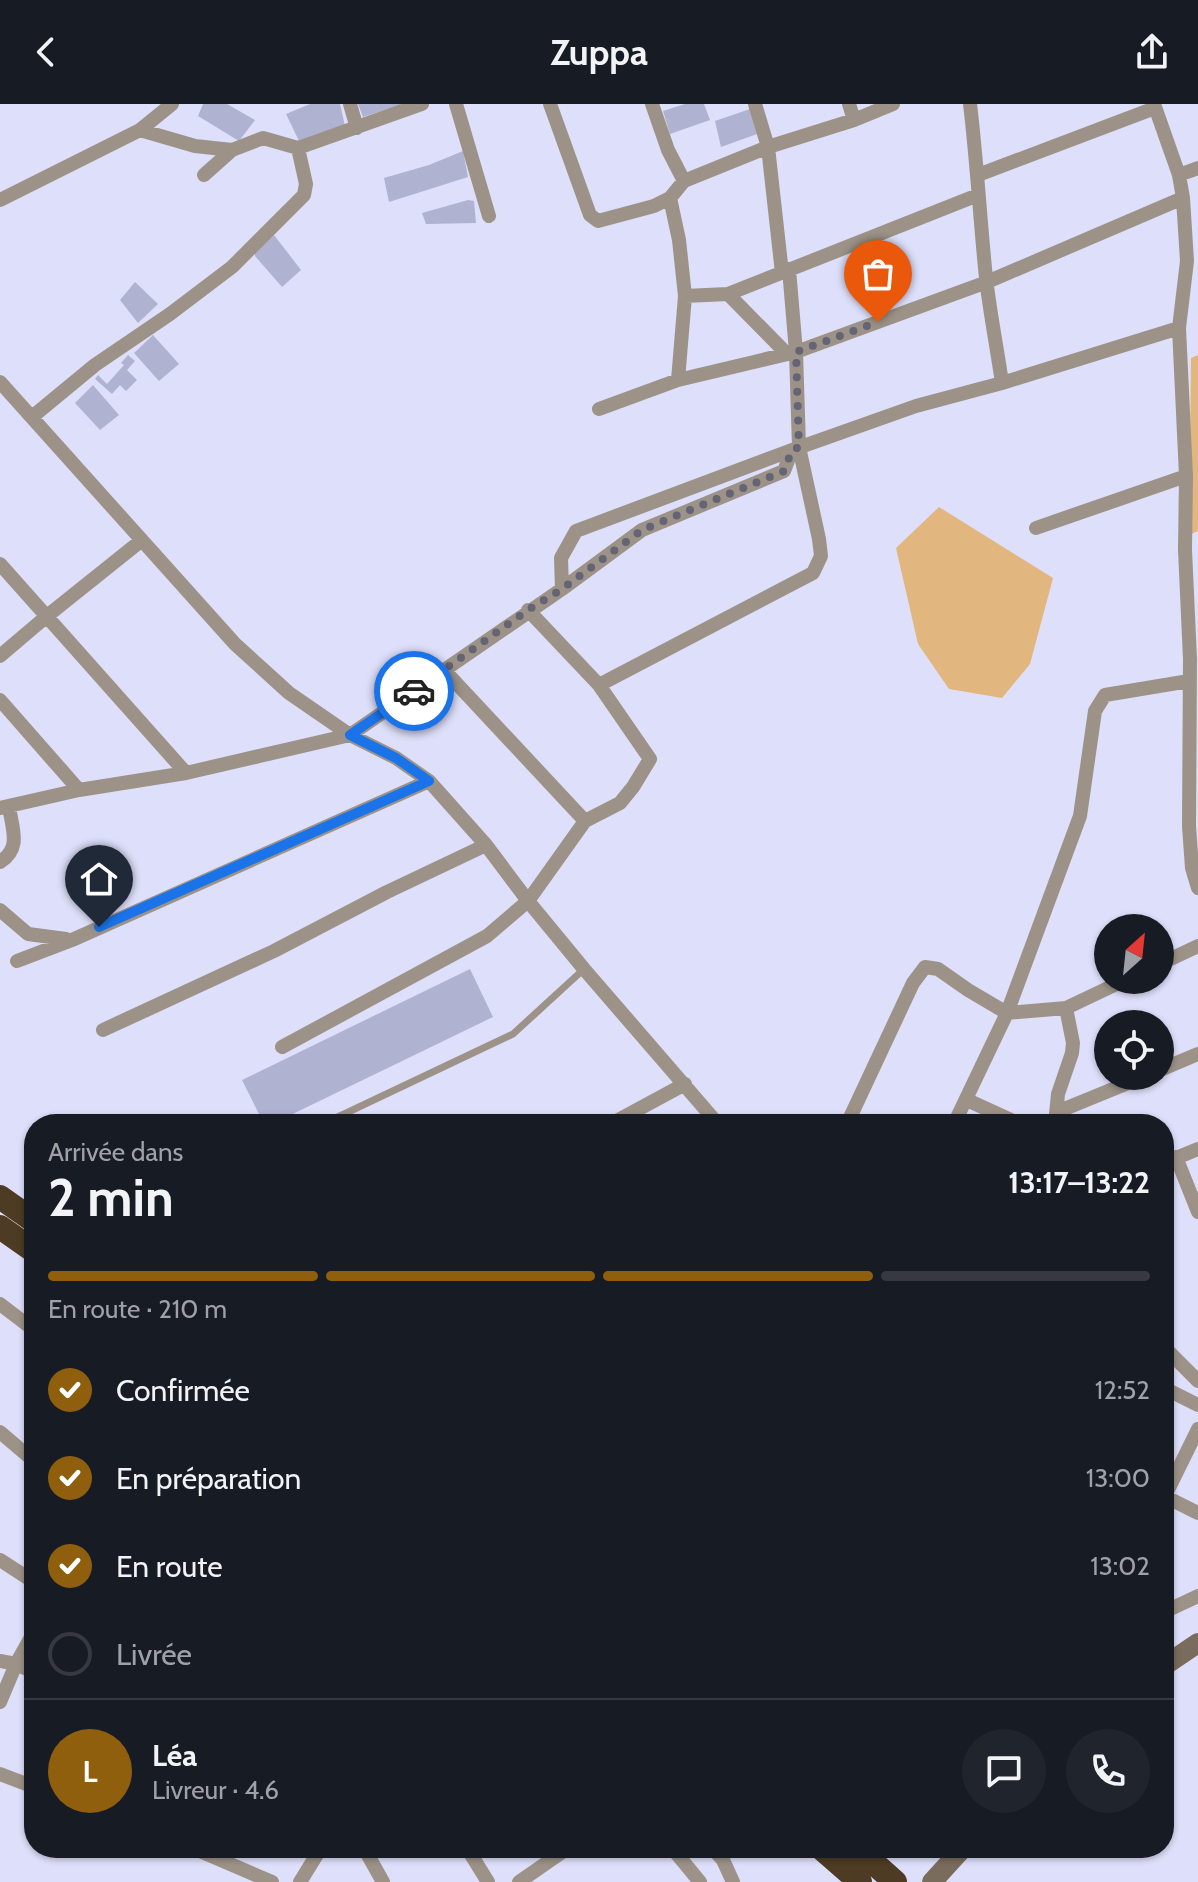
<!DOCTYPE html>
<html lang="fr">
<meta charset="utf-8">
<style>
body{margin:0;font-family:Cabin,sans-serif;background:#20242c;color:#f1f3f6;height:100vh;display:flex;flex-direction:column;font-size:30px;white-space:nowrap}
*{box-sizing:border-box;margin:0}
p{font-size:26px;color:#9ea1a6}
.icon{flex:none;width:44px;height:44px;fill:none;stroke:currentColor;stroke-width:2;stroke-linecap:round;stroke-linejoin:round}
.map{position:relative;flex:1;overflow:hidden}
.panel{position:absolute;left:24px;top:1010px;width:1150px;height:744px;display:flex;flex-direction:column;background:#171b24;border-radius:32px;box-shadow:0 2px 6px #0004}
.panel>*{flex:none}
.needle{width:52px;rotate:27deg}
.buttons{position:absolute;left:1094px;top:810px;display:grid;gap:16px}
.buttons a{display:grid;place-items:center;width:80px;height:80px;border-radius:50%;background:#171b24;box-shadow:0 2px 6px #0004;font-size:40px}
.pin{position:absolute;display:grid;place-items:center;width:68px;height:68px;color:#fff;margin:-82px -34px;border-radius:50% 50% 50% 0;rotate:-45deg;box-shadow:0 0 8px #0007}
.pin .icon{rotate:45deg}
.courier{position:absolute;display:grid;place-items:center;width:80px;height:80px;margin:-40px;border:6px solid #1a73e8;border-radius:50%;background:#fff;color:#222;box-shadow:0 2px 10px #0007}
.headline em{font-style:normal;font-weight:700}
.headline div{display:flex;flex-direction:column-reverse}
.headline{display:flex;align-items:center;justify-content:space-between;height:136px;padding:0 24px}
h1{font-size:52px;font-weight:700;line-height:60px}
.bar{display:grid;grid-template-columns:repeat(4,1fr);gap:12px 8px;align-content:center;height:96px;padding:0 24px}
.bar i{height:10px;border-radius:6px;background:#363941}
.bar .on{background:#905f0d}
.bar p{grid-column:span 4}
.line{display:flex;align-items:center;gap:20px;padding:0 24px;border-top:2px solid #363941}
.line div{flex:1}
.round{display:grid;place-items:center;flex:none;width:84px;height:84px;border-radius:42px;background:#20242c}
ol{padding:0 24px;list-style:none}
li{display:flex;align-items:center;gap:24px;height:88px}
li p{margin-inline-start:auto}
li .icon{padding:8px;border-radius:50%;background:#905f0d;color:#fff;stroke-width:4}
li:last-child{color:#9ea1a6}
li i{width:44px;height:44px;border:4px solid #363941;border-radius:50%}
header{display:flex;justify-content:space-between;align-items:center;height:104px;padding:0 24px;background:#171b24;font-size:36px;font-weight:700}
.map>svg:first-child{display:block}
.green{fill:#e2b67f}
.building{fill:#b0b2d1}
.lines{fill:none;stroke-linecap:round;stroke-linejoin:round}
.lane{stroke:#9c9287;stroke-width:7}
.street{stroke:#9c9287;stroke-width:14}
.secondary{stroke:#7a6c5c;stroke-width:20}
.highway{stroke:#4d3b23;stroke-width:24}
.done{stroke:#646475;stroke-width:8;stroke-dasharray:0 14.4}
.route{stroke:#1a73e8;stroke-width:10}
</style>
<header><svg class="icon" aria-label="back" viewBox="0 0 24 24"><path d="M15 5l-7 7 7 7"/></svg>Zuppa<svg class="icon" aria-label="share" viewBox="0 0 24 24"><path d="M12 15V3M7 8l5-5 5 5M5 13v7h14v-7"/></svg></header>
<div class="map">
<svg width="1198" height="1778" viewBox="0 0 1198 1778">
<rect width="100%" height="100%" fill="#dedffa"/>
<!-- green -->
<path class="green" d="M1198 251V427L1189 431 1191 254Z
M939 403 1053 474 1030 560 1002 594 949 585 918 540 896 444Z"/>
<!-- building -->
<path class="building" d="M203 0H227L255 16 239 37 198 12Z
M310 0H340L345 22 300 39 286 10Z
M358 0H400V1L363 13Z
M685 0H704L710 16 670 30 663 7Z
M750 5 757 30 721 43 715 17Z
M463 47 468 73 389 98 384 74 429 61Z
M468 96 474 97 476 119 426 120 422 109Z
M274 131 301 166 282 183 255 152V148Z
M135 178 158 200 138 219 120 196Z
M153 231 179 260 159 277 134 249Z
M128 251 135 257 127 266 137 276 126 287 120 281 112 290 95 275 98 271 107 280 124 261 121 259Z
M93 281 119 311 100 326 75 299Z
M470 865 493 913 272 1020H264L242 976Z"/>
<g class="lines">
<!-- lane -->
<path class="lane" d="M323 1020 513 930 584 865"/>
<!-- street -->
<path class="street" d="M350 0 357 24
M456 0 489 112
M550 0 590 111 598 117 654 102 670 94 684 77 768 43 854 16 893 0
M652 0 668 46 684 77
M755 0 768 43 782 169
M849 0 854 16
M970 0C977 58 980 116 986 174 990 209 997 244 1002 279
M1154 0 1179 71 1183 94 1187 157 1179 224 1186 372 1185 446 1190 555 1189 722 1192 764 1198 784
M140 26 195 42 232 46
M204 71 232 46 263 34 298 44 422 0
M978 71 1155 4
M1179 71 1198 64
M670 94 679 136 685 192 678 276
M0 96 140 26 172 0
M728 190 787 250
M685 192 728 190 978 91
M0 278 235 540 289 589 350 631 396 654 429 677 486 741 528 797 584 865 718 1020
M599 305 678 276 796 248 987 178 1183 94
M32 313 95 261 170 210 232 163 304 91 306 80 298 44
M1036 424 1186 372
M0 460 186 669
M562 485 561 454 576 427 792 346 916 302 1002 279 1179 224
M0 552 47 512 142 436
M444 566 585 717
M599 581 813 469 821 452 819 435 799 343 796 248 789 165
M0 596 79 686
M0 704 79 686 186 669 350 631 562 485 642 426 784 367 792 346
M0 758C22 744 12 725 9 702
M0 806 28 830 66 835
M17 857 72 836 429 677
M1160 860 1198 842
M1066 904 1125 876
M103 926 274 847 387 788 486 741
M282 943 487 832 528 797 585 717 620 699 633 683 650 655 599 581 528 506
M1160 966 1198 950
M967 996 1020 1020
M1057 1008 1145 972
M611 1020 685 980
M847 1020 913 879 925 863 938 865 968 886 1007 909 1066 904 1073 939 1072 949 1058 990 1055 1020
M954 1020 1007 909 1080 712 1095 607 1105 591 1189 577
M1176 1053 1198 1108
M1164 1059 1198 1045
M0 1200 34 1226
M1164 1243 1198 1277
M1164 1284 1198 1301
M0 1328 34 1357
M1164 1392 1198 1409
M1165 1392 1198 1325
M0 1456 34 1478
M1164 1508 1198 1492
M0 1557 16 1560 34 1568
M0 1598 16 1560 34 1528
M0 1670 34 1683
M193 1744 272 1778
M364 1744 383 1778
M467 1744 488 1778
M672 1744 700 1778
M712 1744 723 1756 733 1778
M300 1778 321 1744
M519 1778 568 1744"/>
<!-- secondary -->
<path class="secondary" d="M1164 1562 1198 1539
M932 1778 963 1744"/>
<!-- highway -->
<path class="highway" d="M0 1093 34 1117
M0 1123 34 1147
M821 1744 860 1778
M857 1744 895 1778"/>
</g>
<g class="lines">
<!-- done -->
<path class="done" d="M414 587 528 506 562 485 642 426 784 367 792 346 799 343 796 248 878 218"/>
<!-- route -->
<path class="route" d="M99 823 429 677 396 654 350 631 414 587"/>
</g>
</svg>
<div class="buttons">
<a><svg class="needle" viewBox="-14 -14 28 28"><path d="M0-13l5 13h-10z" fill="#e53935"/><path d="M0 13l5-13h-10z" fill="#9ea1a6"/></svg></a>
<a><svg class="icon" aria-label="locate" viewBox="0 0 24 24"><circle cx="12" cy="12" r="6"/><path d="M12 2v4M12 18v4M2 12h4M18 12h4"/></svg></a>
</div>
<div class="pin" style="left:878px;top:218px;background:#ea580c"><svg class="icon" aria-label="bag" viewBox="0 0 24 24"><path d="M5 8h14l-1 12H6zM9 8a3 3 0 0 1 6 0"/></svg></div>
<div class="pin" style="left:99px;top:823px;background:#1f2937"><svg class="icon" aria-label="home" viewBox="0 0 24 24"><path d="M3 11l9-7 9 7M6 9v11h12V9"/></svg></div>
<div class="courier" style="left:414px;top:587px"><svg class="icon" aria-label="car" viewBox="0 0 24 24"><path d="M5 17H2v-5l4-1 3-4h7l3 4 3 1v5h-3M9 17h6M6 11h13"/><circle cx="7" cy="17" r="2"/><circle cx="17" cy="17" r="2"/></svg></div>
<section class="panel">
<div class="headline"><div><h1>2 min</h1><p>Arrivée dans</p></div><em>13:17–13:22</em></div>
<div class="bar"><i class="on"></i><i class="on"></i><i class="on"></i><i></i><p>En route · 210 m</p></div>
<ol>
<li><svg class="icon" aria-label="check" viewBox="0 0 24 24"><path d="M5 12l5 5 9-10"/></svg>Confirmée<p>12:52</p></li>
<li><svg class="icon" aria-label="check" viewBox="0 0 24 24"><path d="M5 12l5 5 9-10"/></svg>En préparation<p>13:00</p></li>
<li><svg class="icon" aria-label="check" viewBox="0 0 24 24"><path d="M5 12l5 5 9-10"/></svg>En route<p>13:02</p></li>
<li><i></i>Livrée</li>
</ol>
<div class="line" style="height:144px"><b class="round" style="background:#905f0d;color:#fff">L</b><div><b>Léa</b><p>Livreur · 4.6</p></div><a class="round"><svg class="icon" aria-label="chat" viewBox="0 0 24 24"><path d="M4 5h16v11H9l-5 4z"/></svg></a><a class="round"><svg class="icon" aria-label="phone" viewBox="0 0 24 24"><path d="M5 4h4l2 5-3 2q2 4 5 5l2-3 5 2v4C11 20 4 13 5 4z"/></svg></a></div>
</section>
</div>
